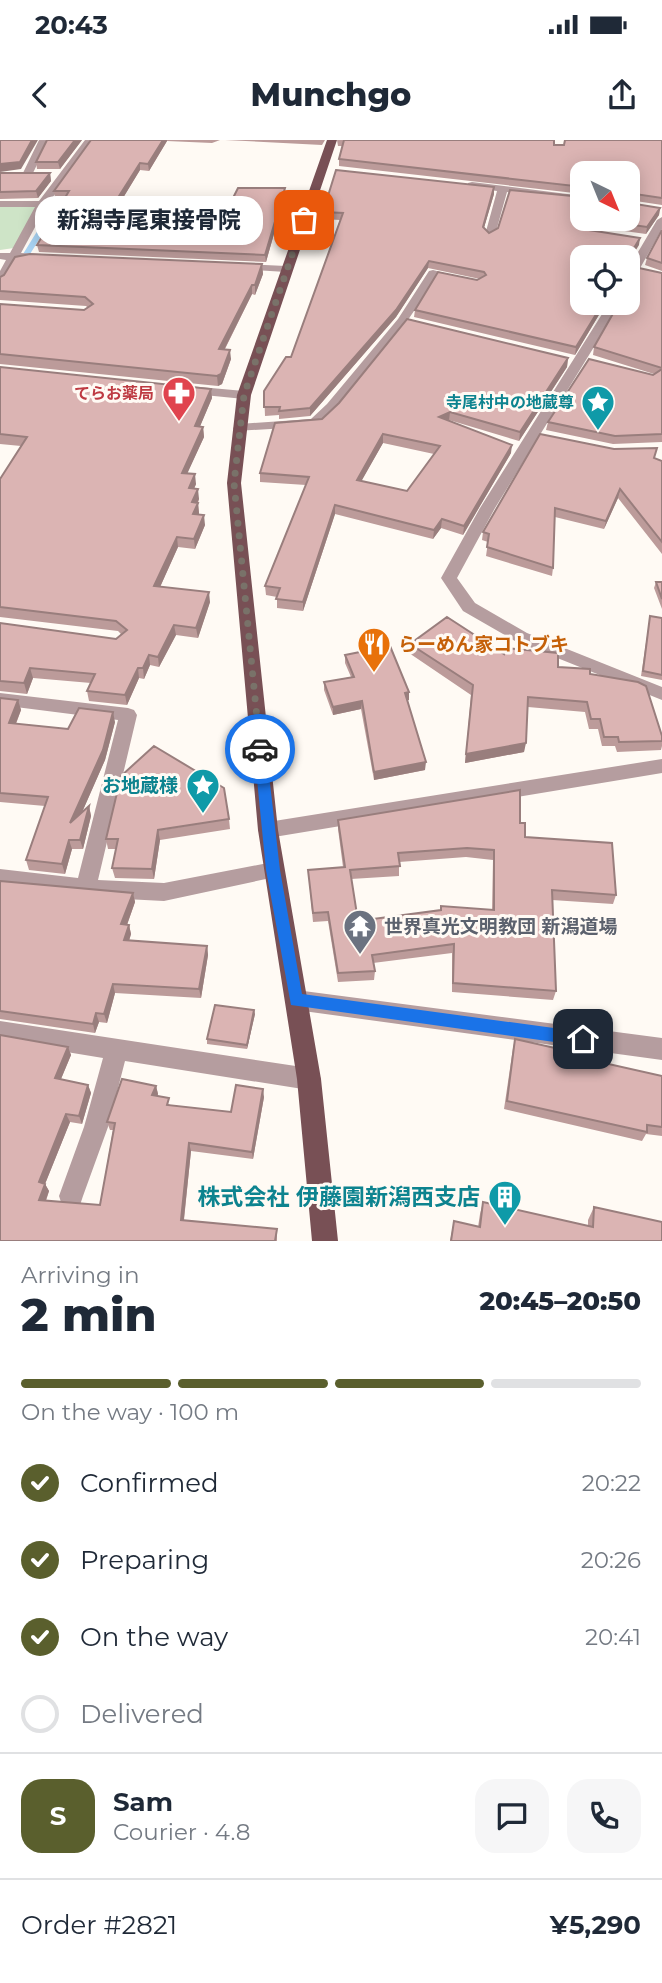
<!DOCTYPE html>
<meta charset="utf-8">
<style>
body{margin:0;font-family:Montserrat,"Noto Sans JP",sans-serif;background:#f6f6f7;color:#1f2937;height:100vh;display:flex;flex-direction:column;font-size:26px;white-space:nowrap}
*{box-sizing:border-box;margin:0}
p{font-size:23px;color:#747a83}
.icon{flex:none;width:38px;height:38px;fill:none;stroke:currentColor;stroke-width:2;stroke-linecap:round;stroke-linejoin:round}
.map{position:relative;height:1101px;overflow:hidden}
.side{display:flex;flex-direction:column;background:#fff;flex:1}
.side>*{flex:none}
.needle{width:46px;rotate:137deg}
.fabs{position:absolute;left:570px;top:21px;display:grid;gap:14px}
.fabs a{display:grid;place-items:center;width:70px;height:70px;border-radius:14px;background:#fff;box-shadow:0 4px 18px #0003;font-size:35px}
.pin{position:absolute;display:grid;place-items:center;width:60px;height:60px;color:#fff;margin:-30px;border-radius:14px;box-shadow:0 4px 10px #0006}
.courier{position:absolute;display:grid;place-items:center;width:70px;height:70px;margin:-35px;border:5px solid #1a73e8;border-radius:50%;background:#fff;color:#222;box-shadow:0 2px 9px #0007}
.bubble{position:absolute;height:49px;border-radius:21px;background:#fff;box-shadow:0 4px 18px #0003;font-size:23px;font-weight:800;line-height:49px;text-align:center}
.summary em{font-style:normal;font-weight:800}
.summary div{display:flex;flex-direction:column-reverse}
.summary{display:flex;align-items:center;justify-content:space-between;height:119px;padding:0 21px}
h1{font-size:46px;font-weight:800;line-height:52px}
.bar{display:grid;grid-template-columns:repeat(4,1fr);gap:10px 7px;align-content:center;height:84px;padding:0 21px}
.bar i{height:9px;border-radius:5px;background:#e0e1e3}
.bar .active{background:#5a5f2d}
.bar p{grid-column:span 4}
.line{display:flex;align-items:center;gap:18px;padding:0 21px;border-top:2px solid #e0e1e3}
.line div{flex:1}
.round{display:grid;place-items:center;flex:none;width:74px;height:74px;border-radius:21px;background:#f6f6f7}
ol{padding:0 21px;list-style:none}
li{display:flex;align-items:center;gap:21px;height:77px}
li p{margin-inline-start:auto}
li .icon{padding:7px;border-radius:50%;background:#5a5f2d;color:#fff;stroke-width:4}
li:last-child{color:#747a83}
li i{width:38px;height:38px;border:4px solid #e0e1e3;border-radius:50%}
.status{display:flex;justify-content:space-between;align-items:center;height:49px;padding:0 35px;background:#fff;direction:ltr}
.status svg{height:19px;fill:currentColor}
header{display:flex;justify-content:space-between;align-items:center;height:91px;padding:0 21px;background:#fff;font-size:32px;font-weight:800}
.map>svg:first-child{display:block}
.green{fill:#cee4c7}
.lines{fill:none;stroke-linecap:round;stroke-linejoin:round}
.stream{stroke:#a9d4f4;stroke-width:6}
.street{fill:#b59d9f;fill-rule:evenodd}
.primary{fill:#785055;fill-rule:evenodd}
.wall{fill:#bc9b9a;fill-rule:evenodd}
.shaded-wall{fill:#997e7d}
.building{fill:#dbb4b3;stroke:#997e7d;stroke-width:2;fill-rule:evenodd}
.route{fill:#1a73e8}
.done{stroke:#797269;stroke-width:7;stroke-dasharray:0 12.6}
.labels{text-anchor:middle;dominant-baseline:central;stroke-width:6;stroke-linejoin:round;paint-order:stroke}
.far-health-label{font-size:16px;font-weight:bold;fill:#be3a42;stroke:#fffaf4;text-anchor:end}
.far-culture-label{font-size:16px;font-weight:bold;fill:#0d838f;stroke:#fffaf4;text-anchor:end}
.food-label{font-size:19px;font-weight:bold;fill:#c56008;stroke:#fffaf4;text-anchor:start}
.culture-label{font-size:19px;font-weight:bold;fill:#0d838f;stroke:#fffaf4;text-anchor:end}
.worship-label{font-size:19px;font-weight:bold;fill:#5b616d;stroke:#fffaf4;text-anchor:start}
.near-culture-label{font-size:23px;font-weight:bold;fill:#0d838f;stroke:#fffaf4;text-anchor:end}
</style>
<div class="status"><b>20:43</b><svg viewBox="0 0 49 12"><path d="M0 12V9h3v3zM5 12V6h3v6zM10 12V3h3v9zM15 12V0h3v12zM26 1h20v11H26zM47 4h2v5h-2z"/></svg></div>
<header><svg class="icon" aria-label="back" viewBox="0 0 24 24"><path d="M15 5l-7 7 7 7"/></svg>Munchgo<svg class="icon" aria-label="share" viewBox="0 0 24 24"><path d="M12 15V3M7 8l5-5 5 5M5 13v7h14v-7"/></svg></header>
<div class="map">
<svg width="662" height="1101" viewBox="0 0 662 1101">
<rect width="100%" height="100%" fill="#fffaf4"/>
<!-- green -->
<path class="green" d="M0 66H34L37 69 14 108 0 110Z"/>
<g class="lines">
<!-- stream -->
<path class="stream" d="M21 123 68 47"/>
<!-- street -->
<path class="street" d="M39 0H49L32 35 23 37 22 35Z
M85 0H95L47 65 21 113 42 114 48 117 42 120H17L4 143 0 144V131L6 120 0 119V113H10L35 67H0V61H39Z
M472 42 583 56V62L507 52 495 95 490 98 485 95 497 51 468 47V43Z
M662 77V89L634 139 628 142V129L657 80Z
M241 124 286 126 292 129 286 132 237 129 235 127Z
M433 130 467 139 461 142 436 137C403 190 365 243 320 286L235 291 233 288 240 284 311 279 327 264 398 179 429 131Z
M609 163H621L495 368 457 438 475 463 527 493 662 547V560L515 501 463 471 441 438 480 368Z
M189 246 244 251 251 255 244 259 184 253V247Z
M0 553 128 568 134 570 137 575 98 740 164 743 273 722 280 724 283 730 280 736 164 761 86 757 0 747V729L78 738 118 580 0 565Z
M662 619V633L268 698 261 696 258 690 261 684 268 682Z
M296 850 662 898V920L296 870 288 867 285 860 288 853Z
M0 881 309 928 317 931 321 939 317 947 309 950 125 921 108 987 83 1056 80 1065 71 1068 62 1065 59 1056 84 987 103 918 0 901Z"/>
<!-- primary -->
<path class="primary" d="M327 0H337L251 255 241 343 278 690 321 939 338 1101H312L297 939 258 690 227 343 237 255Z"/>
</g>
<!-- wall -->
<path class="wall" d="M47 0H82L60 29H37L36 22Z
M91 0H220L212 3 167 1 149 31 140 30 110 79 189 84 230 64 285 48V55L266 122 39 112 37 105 65 58H55L54 51Z
M225 0H325L322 5Z
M337 0H554V5H564L662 0V65L629 60V63L660 68 659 75 646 94 588 86 586 88 589 90 639 105 583 117 606 163 575 215 414 177 415 170 480 139 428 128 396 177 310 276 279 279V275L265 276 264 251 291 217 340 80 323 79V72L494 47V54L484 88 489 93 498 88 510 50 628 79 583 33V54L339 26V19L342 6H338Z
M0 33H50L51 41 38 58 0 59Z
M662 90V131L645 125 647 118Z
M262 124 263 134 255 155 252 154 225 209 231 219 222 244 218 246 0 224V164L84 170 88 168 86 166 0 160V161V137Z
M662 133V302L613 304 546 290 548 282 654 234 593 215 594 207Z
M568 218 567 227 519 301 449 280 511 313 463 395 441 388 433 399 335 374 303 471 277 468V457L266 455 265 446 306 345 260 342V333L322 279ZM383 303 434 314 407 351 361 341Z
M0 227 211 249 212 258 200 286 203 287 204 297 187 333 196 344 194 349 199 359 198 363 199 374 205 385 195 409 178 407 160 447 210 462 198 498 176 495 159 527 150 525 144 539 139 538 127 565 89 561 87 551 91 543 33 538 27 554 0 551V483L116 499 121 494 118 491 0 477V339L21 306 0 304Z
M655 318 662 321V414L618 358 604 389 555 377 553 428 552 436 486 416 488 402 482 400 483 392Z
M656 442H662V469L654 448Z
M650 476 662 478V540L641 536Z
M410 504 504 514 590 534 662 596V606L661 610 617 612 615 606H602L598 589H589L585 572 528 567 524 612 465 623 471 555 409 513Z
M345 515 409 552V560H407L425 630 374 640 361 569 333 575 324 550V542L351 537 345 523Z
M0 557 18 560 21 570 16 584 68 589 115 582 105 620 82 672 89 666 91 676 83 709H72L65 734 29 730 26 720 45 666 0 662Z
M229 679 230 689 160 700 154 739 115 738 112 728 116 709H108L106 699Z
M338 680 520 683 525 697 616 755 613 764 552 760 556 851 553 860 452 852V813L373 823 375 831 374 840 338 842 328 781 313 782 308 730 343 727 338 689ZM466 717 493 720 492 769 358 781 351 739 399 736V722Z
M0 741 133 753 135 762 127 785H129L131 794 129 801 207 806 208 815 201 858 115 853 107 883 99 882 95 893 0 879Z
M255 874 247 909 207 904V899Z
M515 899 564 914 662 936V996L646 994 642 1001 504 969 513 908Z
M68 907 71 915 61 939 88 945 91 953 82 984 70 982 45 1044 49 1051 46 1061 100 1065 113 990H110L107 982 156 946 158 954 157 956 170 965 231 972 264 957 253 1019 191 1011 184 1080 277 1089V1101H0Z
M483 1062 588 1086V1080L594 1067 662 1101H450L454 1081 478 1087 480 1074Z"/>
<!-- shaded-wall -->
<path class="shaded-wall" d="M32 0H38L21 29 0 32V24Z
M75 0H82L60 29 58 22Z
M163 0H167V1L149 31 148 24Z
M140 23V30L106 86 105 78Z
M50 33 51 41 38 58 36 51Z
M494 47V54L482 94 483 87Z
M285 48V55L266 122 265 115Z
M660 68 659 75 646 94 647 87Z
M590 79 588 86 581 91 582 84Z
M640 98 639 105 628 123V118Z
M429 121 428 128 396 177 310 276V268Z
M262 124 263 134 255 155V145Z
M252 145V154L220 218 219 209Z
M603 163H606L575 215 576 207Z
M230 210 231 219 222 244 218 246 217 236Z
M568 218 567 227 519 301 520 292Z
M211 249 212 258 196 296 195 286Z
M450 272 449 280 439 277Z
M203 287 204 297 183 343 182 333Z
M383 294V303L357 349V340Z
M512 305 511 313 463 395 464 386Z
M195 334 196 344 190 358 189 348Z
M198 349 199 359 193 372 192 362Z
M620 349 618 358 604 389 606 381Z
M198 363 199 373 195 384 193 374Z
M335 365V374L303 471V462Z
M204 375 205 385 195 409 194 399Z
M442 379 441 388 433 399 434 390Z
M177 397 178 407 156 456 154 446Z
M209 452 210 462 198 498 196 488Z
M174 485 176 495 159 527 158 517Z
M149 515 150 525 144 539 143 528Z
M30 528 33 538 27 554 24 543Z
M138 528 139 538 127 565 125 555Z
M409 552V560L405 561V553Z
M18 560 21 570 12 593 9 583Z
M362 561 361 569 333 575V567Z
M113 572 115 582 105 620 73 693 70 683Z
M526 603 524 612 465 623 466 614Z
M426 622 425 630 374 640V632Z
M89 666 91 676 83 709 80 700Z
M158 690 160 700 154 739 152 729Z
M69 700 72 709 65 734 62 724Z
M133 753 135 762 124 793 121 784Z
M129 785 131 794 126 810 124 800Z
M207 806 208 815 201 858 199 849Z
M113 844 115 853 107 883 104 874Z
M254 870 255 874 247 909V905Z
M96 873 99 882 95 893 93 884Z
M68 907 71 915 58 946 55 938Z
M88 945 91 953 82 984 79 976Z
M156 946 158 954 154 964 152 955Z
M263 949 264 957 253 1019 252 1012Z
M66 974 70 982 45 1044 49 1051 43 1068 39 1060V1042Z
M189 1003 191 1011 183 1087 181 1080Z"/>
<!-- building -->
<path class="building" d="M0 0H32L20 22 0 24Z
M47 0H75L58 22H36Z
M91 0H163L148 24 140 23 105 78 189 84 197 63 230 64 238 48H285L265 115 37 105 69 51H54Z
M344 0H554V5H564L565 0H662V58L628 53V33H583V47L339 19Z
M336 30 494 47 483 87 489 93 498 88 510 50 583 57V79H628V57L629 63 660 68 647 87 590 79 582 84 589 90 640 98 628 118V117H583V163H603L576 207 415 170 438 132 477 140 486 135 484 132 429 121 396 170 310 268 279 271 280 267H264V251L286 217H291L343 73 323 72Z
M0 33H50L36 51 0 52Z
M662 90V123L647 118Z
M30 114 262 124 255 145H252L219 209 230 210 221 234 217 236 0 214V164L84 170 93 164 85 157 0 151V137L4 135 15 117Z
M639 128 662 133V228L594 207 619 163H628V136Z
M407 179 568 218 520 292 450 272 439 277 512 305 464 386 442 379 434 390 335 365 303 462 276 459 280 448 265 446 309 337 260 333 275 283 322 279 339 263ZM383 294 440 306 407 351 357 340Z
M589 219 653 235 662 229V294L615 296 548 282Z
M0 227 211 249 195 286 203 287 182 333 195 334 189 348 198 349 192 362 198 363 193 374 204 375 194 399 177 397 154 446 209 452 196 488 174 485 158 517 149 515 143 528H138L125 555 87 551 95 534 30 528 24 543 0 541V483L116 499 127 490 116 481 0 467V339L27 297 0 294Z
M540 294 614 309 657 308 654 318 662 321V402L620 349 606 381 555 368 553 428 487 407 489 394 483 392Z
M656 442H662V459Z
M650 476 662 478V535L643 531Z
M447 477 504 514 505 508 558 513V527L590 529V534L638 542 646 546 662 596V601L619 602 618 597H604L600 579H591L587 562 528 557 526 603 466 614 473 545 410 504Z
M390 506 409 552 405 553 426 622 374 632 362 561 333 567 324 542 354 537 345 515Z
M0 558 18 560 9 583 68 589 79 568 113 572 103 610 70 683 89 666 80 700H69L62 724 26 720 48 657 0 653Z
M154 606 224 648 229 679 158 690 152 729 112 728 118 699H106L121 636Z
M520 650V683H525V697L612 703 616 755 552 750 556 851 453 843 454 804 372 815 375 831 338 833 328 772 313 773 308 730 345 727 338 680ZM467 708 494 710V770L441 766V770L358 781 350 730 400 726 398 713Z
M0 741 133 753 121 784 129 785 124 800 207 806 199 849 113 844 104 874 96 873 93 884 0 871Z
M215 865 254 870 247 905 207 899Z
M0 895 68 907 55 938 88 945 79 976 66 974 39 1042 45 1044 39 1060 100 1065 115 983 107 982 122 939 156 946 152 955 169 958 167 965 231 972 236 945 263 949 252 1012 189 1003 181 1080 277 1089 275 1101H0Z
M515 899 564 910V914L662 936V987L647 985V992L507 961Z
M483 1062 593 1087 594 1067 662 1082V1101H451L454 1081 480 1087Z"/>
<!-- route -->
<path class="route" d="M260 605 266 609 280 730 302 854 583 892 591 899 589 903 583 906 291 865 266 730 254 609Z"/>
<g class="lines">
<!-- done -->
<path class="done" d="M260 609 234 343 244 255 304 80"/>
</g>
<!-- icons -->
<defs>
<symbol id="pharmacy-pin" viewBox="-11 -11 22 30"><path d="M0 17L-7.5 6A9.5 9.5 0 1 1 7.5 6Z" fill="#e0444e" stroke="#fffaf4"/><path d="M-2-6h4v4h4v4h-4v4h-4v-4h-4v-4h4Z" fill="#fff"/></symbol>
<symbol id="sight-pin" viewBox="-11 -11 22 30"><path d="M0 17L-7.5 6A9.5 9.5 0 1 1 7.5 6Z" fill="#0f9aa8" stroke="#fffaf4"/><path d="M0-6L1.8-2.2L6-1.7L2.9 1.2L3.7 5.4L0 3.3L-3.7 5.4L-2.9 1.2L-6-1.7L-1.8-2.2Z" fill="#fff"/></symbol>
<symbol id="restaurant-pin" viewBox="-11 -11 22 30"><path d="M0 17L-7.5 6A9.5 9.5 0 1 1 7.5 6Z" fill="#e8710a" stroke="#fffaf4"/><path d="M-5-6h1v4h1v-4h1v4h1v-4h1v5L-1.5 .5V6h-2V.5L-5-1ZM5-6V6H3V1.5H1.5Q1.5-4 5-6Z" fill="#fff"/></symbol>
<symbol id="temple-pin" viewBox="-11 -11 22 30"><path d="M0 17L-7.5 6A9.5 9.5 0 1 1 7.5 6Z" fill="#6b7280" stroke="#fffaf4"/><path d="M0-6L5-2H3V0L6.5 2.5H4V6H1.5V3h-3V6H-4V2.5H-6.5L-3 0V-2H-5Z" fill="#fff"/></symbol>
<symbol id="building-pin" viewBox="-11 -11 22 30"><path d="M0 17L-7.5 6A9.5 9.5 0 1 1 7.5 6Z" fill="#0f9aa8" stroke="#fffaf4"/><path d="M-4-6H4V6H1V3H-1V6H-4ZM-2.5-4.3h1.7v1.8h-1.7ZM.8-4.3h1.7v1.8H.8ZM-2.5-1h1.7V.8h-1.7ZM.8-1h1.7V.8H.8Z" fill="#fff"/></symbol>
</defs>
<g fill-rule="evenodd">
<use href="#pharmacy-pin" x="160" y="234" width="38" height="52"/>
<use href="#sight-pin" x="579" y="243" width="38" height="52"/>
<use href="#restaurant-pin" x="355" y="485" width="38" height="52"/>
<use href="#sight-pin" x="184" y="626" width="38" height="52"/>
<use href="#temple-pin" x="341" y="767" width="38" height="52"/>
<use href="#building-pin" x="486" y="1038" width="38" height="52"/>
</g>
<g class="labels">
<!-- far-health labels -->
<g class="far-health-label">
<text x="154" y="253">てらお薬局</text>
</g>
<!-- far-culture labels -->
<g class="far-culture-label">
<text x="574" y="262">寺尾村中の地蔵尊</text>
</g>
<!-- food labels -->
<g class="food-label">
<text x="398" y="504">らーめん家コトブキ</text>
</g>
<!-- culture labels -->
<g class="culture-label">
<text x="178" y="645">お地蔵様</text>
</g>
<!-- worship labels -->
<g class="worship-label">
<text x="384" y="786">世界真光文明教団 新潟道場</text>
</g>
<!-- near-culture labels -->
<g class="near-culture-label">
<text x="480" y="1057">株式会社 伊藤園新潟西支店</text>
</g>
</g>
</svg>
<div class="fabs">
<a><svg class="needle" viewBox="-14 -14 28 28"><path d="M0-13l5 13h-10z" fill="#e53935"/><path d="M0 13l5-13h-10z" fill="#747a83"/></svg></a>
<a><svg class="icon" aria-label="locate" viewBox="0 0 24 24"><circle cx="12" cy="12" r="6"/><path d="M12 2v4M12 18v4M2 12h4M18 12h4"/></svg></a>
</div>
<div class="pin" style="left:304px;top:80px;background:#ea580c"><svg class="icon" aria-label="bag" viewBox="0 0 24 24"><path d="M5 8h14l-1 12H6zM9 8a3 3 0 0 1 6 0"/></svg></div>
<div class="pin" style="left:583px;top:899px;background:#1f2937"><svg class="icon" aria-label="home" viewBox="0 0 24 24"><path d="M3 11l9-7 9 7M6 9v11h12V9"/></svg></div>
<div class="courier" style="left:260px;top:609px"><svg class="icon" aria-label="car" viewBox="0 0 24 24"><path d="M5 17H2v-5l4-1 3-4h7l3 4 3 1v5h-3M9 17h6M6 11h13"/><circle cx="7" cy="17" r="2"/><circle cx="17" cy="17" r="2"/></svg></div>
<div class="bubble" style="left:35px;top:56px;width:228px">新潟寺尾東接骨院</div>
</div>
<section class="side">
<div class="summary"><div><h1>2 min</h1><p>Arriving in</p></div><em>20:45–20:50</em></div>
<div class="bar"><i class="active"></i><i class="active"></i><i class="active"></i><i></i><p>On the way · 100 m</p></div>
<ol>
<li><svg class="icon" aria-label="check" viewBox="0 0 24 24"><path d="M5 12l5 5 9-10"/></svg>Confirmed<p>20:22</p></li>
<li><svg class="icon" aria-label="check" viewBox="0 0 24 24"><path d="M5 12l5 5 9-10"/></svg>Preparing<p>20:26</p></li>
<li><svg class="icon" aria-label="check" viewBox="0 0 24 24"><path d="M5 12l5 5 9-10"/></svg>On the way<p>20:41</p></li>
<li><i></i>Delivered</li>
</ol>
<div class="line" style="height:126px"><b class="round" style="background:#5a5f2d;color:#fff">S</b><div><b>Sam</b><p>Courier · 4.8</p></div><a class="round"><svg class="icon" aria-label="chat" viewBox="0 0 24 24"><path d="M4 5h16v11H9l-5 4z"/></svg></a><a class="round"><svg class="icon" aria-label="phone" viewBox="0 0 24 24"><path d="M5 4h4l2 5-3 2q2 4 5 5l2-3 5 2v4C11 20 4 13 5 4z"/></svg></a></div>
<div class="line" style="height:91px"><div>Order #2821</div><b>¥5,290</b></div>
</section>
